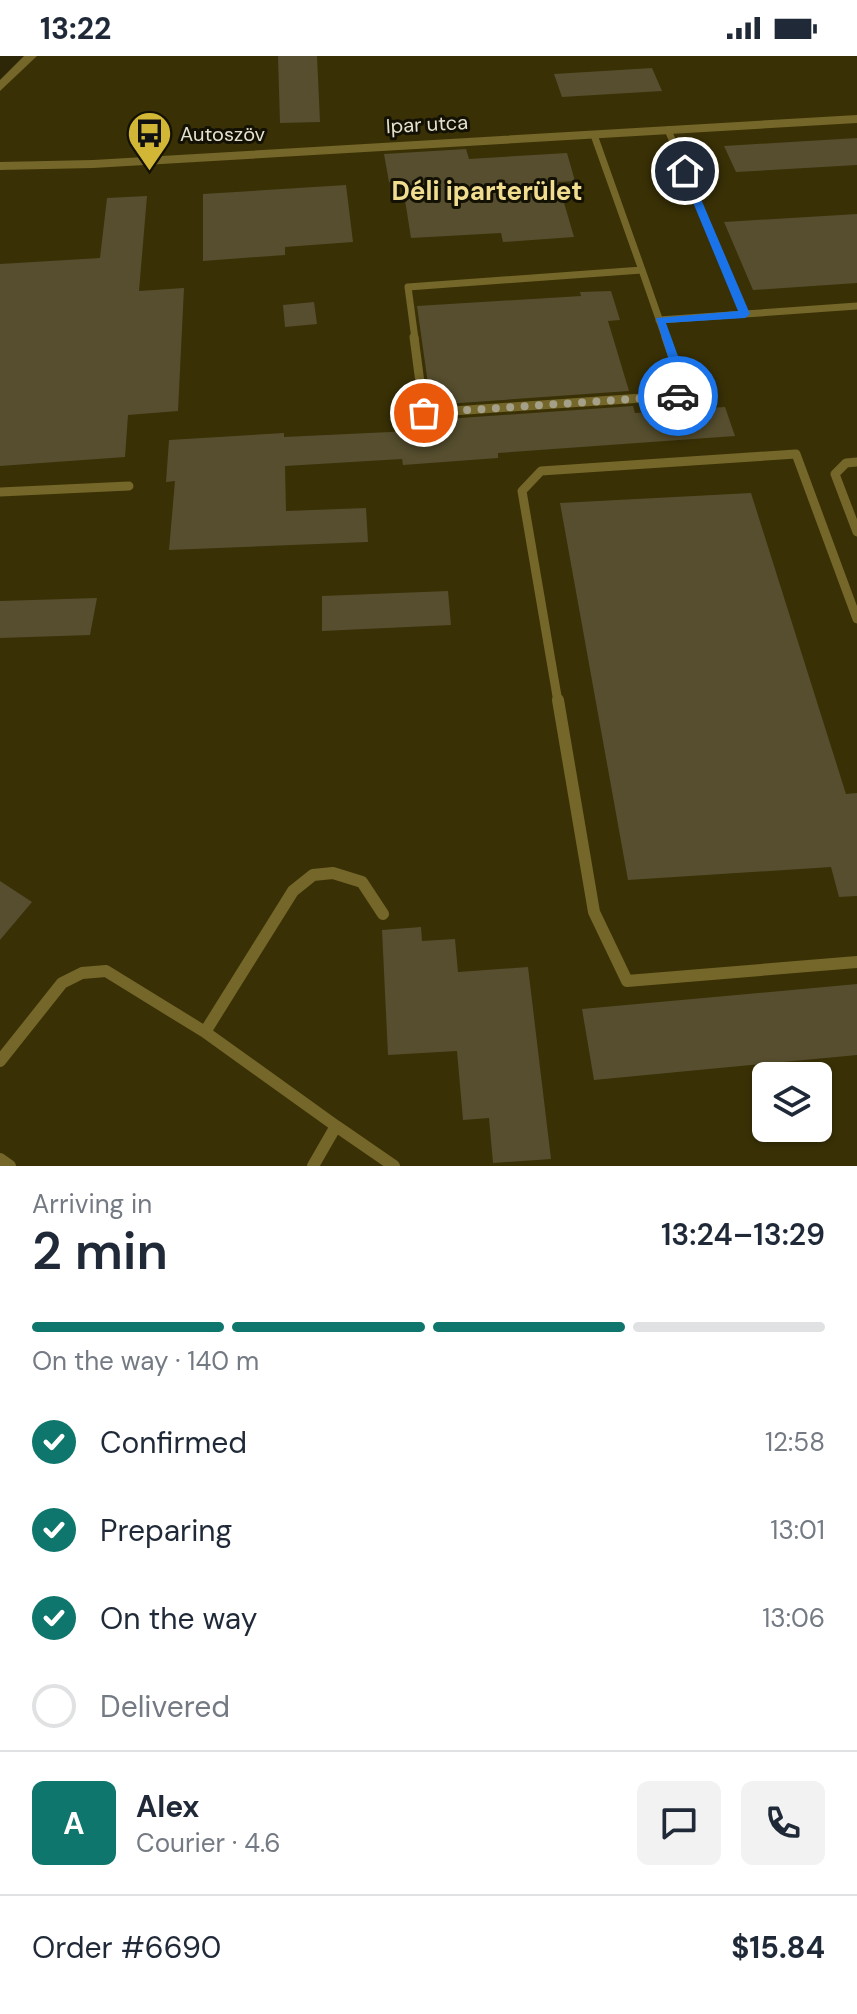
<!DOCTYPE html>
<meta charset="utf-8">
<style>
body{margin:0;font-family:"DM Sans",sans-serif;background:#f2f2f3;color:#1f2937;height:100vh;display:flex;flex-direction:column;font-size:30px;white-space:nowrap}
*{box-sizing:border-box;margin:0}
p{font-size:26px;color:#747a83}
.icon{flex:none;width:44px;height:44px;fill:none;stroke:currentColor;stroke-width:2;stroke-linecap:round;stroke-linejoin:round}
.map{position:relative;height:1110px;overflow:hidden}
.side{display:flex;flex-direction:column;background:#fff;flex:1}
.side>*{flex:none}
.tools{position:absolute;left:752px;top:1006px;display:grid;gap:16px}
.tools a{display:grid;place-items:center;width:80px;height:80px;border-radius:12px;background:#fff;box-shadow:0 2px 6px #0004;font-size:40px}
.pin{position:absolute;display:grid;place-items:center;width:68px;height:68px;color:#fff;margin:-34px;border:4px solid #fff;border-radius:50%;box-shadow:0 2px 8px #0007}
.courier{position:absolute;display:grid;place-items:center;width:80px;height:80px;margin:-40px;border:6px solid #1a73e8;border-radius:50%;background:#fff;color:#222;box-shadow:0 2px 10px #0007}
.overview em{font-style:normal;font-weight:600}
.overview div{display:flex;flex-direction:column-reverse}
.overview{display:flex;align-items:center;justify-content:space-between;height:136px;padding:0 32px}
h1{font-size:52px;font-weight:600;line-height:60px}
.bar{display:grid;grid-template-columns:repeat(4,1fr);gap:12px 8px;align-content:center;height:96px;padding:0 32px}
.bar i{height:10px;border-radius:6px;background:#e0e1e3}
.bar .current{background:#0f766e}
.bar p{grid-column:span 4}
.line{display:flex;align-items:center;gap:20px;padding:0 32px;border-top:2px solid #e0e1e3}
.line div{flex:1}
.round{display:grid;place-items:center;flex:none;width:84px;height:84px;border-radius:12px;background:#f2f2f3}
ol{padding:0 32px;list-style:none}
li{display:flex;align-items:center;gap:24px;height:88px}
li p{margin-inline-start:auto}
li .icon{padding:8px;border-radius:50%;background:#0f766e;color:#fff;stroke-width:4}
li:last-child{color:#747a83}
li i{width:44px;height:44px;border:4px solid #e0e1e3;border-radius:50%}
.status{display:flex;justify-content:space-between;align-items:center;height:56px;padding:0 40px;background:#fff;direction:ltr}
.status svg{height:22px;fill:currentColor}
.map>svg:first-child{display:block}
.built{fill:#393006;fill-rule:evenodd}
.building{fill:#564e2e}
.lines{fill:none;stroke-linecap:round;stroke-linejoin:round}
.service-far2{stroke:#756729;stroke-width:7}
.service-far1{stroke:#756729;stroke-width:9}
.service{stroke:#756729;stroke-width:12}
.tertiary{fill:#756729;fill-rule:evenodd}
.route{fill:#1a73e8}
.done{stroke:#a5a089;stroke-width:8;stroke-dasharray:0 14.4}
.labels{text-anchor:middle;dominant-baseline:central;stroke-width:6;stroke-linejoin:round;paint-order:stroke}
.far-street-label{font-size:20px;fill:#e5e1cf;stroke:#131004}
.far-poi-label{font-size:20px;fill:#e5e1cf;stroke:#131004;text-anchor:start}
.far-district-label{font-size:26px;font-weight:bold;fill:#f0dd8f;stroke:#131004}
</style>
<div class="status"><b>13:22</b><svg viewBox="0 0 49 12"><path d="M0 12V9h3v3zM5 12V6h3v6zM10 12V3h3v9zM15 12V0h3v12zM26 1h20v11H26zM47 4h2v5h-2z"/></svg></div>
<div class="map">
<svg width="857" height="1110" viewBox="0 0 857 1110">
<rect width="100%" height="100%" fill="#2e2707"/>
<!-- built -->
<path class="built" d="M32 0H857V1110H0V31ZM766 1020H818V1072H766Z"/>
<!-- building -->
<path class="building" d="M278 0H317L320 66 280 67Z
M652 12 662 35 562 41 554 18Z
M857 82V109L736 116 724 90Z
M466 93 469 103 567 97 575 125 558 126 574 181 503 186 501 177 411 182 402 125 389 126 384 98Z
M346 129 353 186 285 191V199L203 205V138Z
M147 140 139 235 184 232 178 355 128 359 125 401 0 410V208L100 202 107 142Z
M857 158V227L753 234 724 166Z
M611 235 620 264 608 265 629 335 431 349 417 250 581 240 580 236Z
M314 246 317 268 285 271 283 249Z
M633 350 635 357 725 351 735 380 498 397V402L403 409 402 403 285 410 286 455 366 452 368 486 169 494 175 425 166 426 169 384 284 377V381L433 374 432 364Z
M751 437 846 738 857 737V840L839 841 831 811 628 824 560 447Z
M448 535 451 569 322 575V540Z
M97 542 90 579 0 582V545Z
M0 825 32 846 0 884Z
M421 871 422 885 455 883 458 916 528 911 551 1103 493 1107 489 1062 463 1064 457 995 388 999 382 874Z
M857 928V999L594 1024 582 953Z"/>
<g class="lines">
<!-- service-far2 -->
<path class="service-far2" d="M668 74 745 258 857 250
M594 79 642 214
M642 214 666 283
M659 264 745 258
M415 283 408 231 642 214"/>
<!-- service-far1 -->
<path class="service-far1" d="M414 281 424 357 686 339 666 281
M857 406 846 407 835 418 857 476
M0 436 129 430
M558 646 522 435 541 415 796 398 857 563"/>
<!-- service -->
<path class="service" d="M558 644 594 856 627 925 857 906
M205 976 293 835 313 819 333 817 362 826 383 858
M0 1005 62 927 82 917 106 915 205 976 336 1070 313 1110
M336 1070 394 1110
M0 1103 10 1110"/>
<!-- tertiary -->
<path class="tertiary" d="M24 0H37L0 35V24Z
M857 59V67L93 112 0 114V106L93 104Z"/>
</g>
<!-- route -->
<path class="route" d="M685 112 689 115 750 258 745 262 666 267 692 339 678 343 672 340 679 336 656 262 738 255 680 115Z"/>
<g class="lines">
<!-- done -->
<path class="done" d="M424 357 678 340"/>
</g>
<!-- icons -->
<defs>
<symbol id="bus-pin" viewBox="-11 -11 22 30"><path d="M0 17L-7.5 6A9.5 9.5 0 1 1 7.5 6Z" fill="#d2b736" stroke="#131004"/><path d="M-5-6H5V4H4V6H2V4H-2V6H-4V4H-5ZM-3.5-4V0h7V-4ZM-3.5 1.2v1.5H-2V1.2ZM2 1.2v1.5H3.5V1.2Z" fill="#111"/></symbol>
</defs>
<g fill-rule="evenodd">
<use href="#bus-pin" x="124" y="52" width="51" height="69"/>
</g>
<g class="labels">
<!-- far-street labels -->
<g class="far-street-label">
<text transform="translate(427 68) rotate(-3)">Ipar utca</text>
</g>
<!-- far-poi labels -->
<g class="far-poi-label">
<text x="180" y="78">Autoszöv</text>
</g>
<!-- far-district labels -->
<g class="far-district-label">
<text x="487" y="135">Déli iparterület</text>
</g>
</g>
</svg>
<div class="tools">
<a><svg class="icon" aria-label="layers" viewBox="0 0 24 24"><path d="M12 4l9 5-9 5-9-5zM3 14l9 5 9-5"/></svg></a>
</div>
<div class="pin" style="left:424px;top:357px;background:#ea580c"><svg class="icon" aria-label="bag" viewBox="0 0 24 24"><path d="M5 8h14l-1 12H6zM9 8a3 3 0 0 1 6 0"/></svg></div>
<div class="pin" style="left:685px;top:115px;background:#1f2937"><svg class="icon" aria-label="home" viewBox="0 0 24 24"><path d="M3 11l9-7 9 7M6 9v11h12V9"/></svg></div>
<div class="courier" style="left:678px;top:340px"><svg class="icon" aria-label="car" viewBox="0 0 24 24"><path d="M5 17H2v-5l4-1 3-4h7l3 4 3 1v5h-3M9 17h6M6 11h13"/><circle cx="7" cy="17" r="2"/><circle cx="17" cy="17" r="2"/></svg></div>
</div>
<section class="side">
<div class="overview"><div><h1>2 min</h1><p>Arriving in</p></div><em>13:24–13:29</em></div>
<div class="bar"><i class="current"></i><i class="current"></i><i class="current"></i><i></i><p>On the way · 140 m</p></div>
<ol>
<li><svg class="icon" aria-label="check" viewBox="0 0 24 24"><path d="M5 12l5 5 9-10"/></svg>Confirmed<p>12:58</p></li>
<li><svg class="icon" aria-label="check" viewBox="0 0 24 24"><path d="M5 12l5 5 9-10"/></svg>Preparing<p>13:01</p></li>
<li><svg class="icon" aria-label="check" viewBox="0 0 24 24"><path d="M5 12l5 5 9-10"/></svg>On the way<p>13:06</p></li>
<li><i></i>Delivered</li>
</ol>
<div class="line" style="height:144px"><b class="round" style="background:#0f766e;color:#fff">A</b><div><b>Alex</b><p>Courier · 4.6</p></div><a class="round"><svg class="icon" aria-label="chat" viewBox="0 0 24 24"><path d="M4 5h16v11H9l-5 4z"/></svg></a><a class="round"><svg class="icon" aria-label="phone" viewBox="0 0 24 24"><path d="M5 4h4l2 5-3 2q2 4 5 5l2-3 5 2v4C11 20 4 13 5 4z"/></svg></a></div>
<div class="line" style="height:104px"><div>Order #6690</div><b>$15.84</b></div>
</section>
